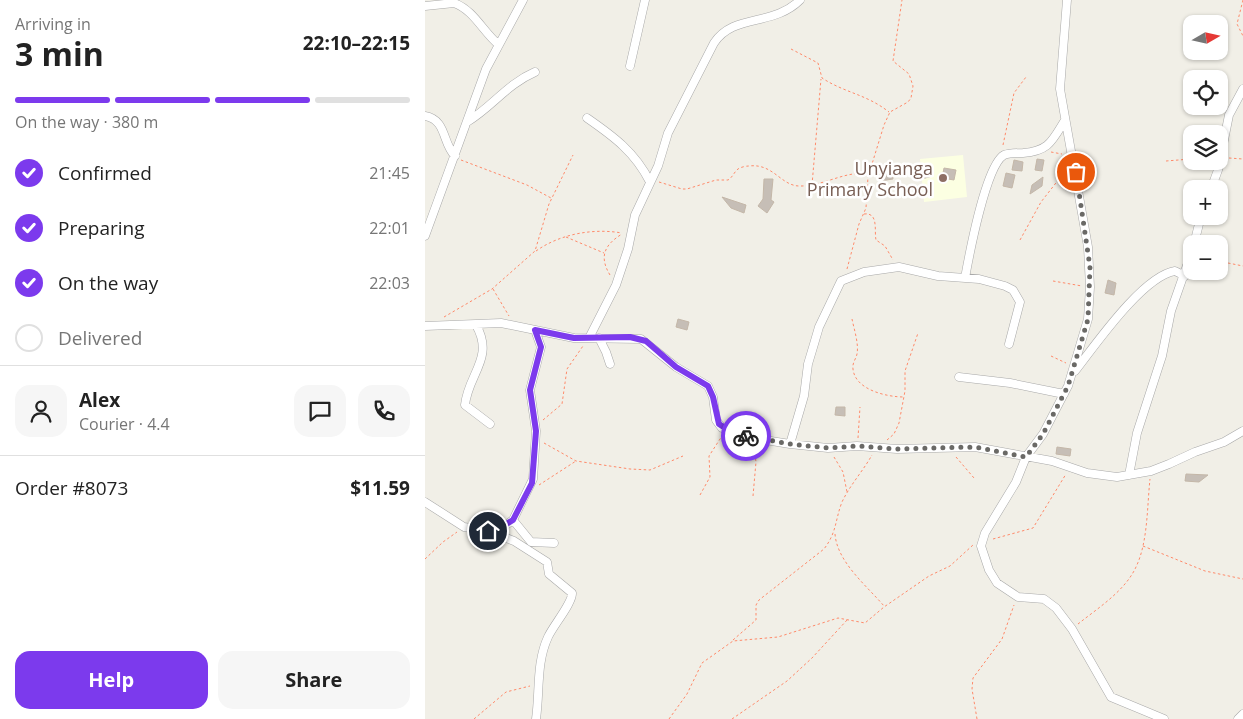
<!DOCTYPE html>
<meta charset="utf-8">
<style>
body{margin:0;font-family:"Open Sans",sans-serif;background:#f6f6f6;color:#222;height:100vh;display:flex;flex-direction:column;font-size:19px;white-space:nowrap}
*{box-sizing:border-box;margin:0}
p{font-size:16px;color:#767676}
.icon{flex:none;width:28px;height:28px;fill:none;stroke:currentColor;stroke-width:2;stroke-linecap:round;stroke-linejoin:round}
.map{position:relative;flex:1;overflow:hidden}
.side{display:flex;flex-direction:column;background:#fff;width:425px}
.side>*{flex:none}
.needle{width:32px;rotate:81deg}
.controls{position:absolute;left:758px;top:15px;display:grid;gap:10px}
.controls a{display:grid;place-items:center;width:45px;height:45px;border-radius:10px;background:#fff;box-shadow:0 1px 4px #0004;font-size:25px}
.pin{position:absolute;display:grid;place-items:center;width:42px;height:42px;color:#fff;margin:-21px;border:2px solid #fff;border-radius:50%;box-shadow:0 1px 5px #0007}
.courier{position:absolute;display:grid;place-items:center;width:50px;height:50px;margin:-25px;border:4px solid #7c3aed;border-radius:50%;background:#fff;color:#222;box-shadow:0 1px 6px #0007}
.head em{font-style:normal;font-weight:700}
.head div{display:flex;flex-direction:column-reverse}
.head{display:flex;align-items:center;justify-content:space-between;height:85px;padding:0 15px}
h1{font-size:32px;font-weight:700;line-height:38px}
.bar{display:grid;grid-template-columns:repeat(4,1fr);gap:8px 5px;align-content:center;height:60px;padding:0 15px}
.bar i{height:6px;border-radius:4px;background:#e0e0e0}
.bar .selected{background:#7c3aed}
.bar p{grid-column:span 4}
.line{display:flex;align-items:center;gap:12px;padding:0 15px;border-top:1px solid #e0e0e0}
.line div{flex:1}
.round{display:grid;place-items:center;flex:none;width:52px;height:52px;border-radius:15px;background:#f6f6f6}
ol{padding:0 15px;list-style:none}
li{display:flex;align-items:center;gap:15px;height:55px}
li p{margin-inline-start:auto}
li .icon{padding:5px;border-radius:50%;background:#7c3aed;color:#fff;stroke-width:4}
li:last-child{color:#767676}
li i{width:28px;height:28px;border:2px solid #e0e0e0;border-radius:50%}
.button{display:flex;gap:10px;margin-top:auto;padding:10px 15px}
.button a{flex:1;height:58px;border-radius:15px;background:#7c3aed;color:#fff;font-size:20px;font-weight:700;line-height:58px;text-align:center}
.button a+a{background:#f6f6f6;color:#222}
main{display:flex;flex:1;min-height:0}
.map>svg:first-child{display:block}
.education{fill:#fcffe2}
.building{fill:#c6beb6;stroke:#c4b7a8}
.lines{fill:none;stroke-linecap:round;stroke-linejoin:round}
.minor-casing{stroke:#a8a8a8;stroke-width:9}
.path{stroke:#ff8a6a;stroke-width:1;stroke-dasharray:2.5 2.5;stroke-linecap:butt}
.minor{stroke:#fff;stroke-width:8}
.done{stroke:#6a6966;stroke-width:5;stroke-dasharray:0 9}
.route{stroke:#7c3aed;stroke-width:6}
.education-dot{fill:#8d6e63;stroke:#fff;stroke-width:2}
.labels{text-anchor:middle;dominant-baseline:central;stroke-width:5;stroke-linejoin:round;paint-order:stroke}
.education-label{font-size:18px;fill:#785e54;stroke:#fff;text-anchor:end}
</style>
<main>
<section class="side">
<div class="head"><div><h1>3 min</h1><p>Arriving in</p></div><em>22:10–22:15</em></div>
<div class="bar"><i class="selected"></i><i class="selected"></i><i class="selected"></i><i></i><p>On the way · 380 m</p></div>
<ol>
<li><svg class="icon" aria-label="check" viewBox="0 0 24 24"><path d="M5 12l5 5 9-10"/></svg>Confirmed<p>21:45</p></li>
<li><svg class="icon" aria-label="check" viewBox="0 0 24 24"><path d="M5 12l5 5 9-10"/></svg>Preparing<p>22:01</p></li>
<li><svg class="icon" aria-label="check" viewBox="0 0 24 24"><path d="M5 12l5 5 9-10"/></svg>On the way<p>22:03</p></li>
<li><i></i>Delivered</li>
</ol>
<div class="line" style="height:90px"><a class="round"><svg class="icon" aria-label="person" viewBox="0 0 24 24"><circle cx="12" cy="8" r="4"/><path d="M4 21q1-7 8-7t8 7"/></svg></a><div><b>Alex</b><p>Courier · 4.4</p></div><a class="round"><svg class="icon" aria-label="chat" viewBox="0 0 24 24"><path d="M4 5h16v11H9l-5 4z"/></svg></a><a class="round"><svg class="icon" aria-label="phone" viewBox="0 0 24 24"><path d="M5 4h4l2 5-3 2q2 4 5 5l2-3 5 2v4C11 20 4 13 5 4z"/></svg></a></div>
<div class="line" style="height:65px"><div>Order #8073</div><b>$11.59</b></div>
<div class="button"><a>Help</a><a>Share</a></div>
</section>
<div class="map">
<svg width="818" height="719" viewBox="0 0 818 719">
<rect width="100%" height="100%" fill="#f1efe7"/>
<!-- education -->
<path class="education" d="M538 155 542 197 499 202 495 159Z"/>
<!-- building -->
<path class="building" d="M612 159 619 160 617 171 610 170Z
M589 160 598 162 597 171 587 170Z
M503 166 507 176 497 179 493 169Z
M519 168 531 170 529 180 517 178Z
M467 172 468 179 455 181 454 174Z
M581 173 590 175 587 188 578 186Z
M618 177 617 186 605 194 607 185Z
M339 179H348L346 200 349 202 342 213 333 206 338 199Z
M297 197 321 205 319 213 306 208Z
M683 280 691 283 689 295 680 293Z
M253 319 264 322 262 330 251 327Z
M411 407H420V416L410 415Z
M329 422H338L335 433 326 431Z
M632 447 646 449 645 456 631 454Z
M761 474 783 475 774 482 760 481Z"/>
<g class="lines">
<defs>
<path id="minor" d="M642 0 635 89 663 247 665 287 663 319 643 386 618 434 601 457 591 482 560 533 556 546 564 570 572 583 593 597 619 599 631 608 647 629 686 697 739 719
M0 6 29 3C49 10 58 32 74 45
M205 66 220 0
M0 116C22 120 17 143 30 156
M162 118C188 136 210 152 225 182
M42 122C67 107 82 84 110 72
M786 189 793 170 804 115 818 89
M0 236 61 69 98 0
M769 244 776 216
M540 278C544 256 561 165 579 155 584 153 592 153 598 153 624 151 627 141 640 120
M51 325C70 358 43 374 40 405L65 424
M0 326 76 323 149 338 216 339 251 367 283 386 288 397 291 420 297 428 328 438 365 444 403 448 432 446 472 449 550 447 627 461 662 473 692 477 726 471 744 464 770 452 799 442 818 431
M164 338 191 285 203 249 210 215 233 166 243 133 289 43C309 13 348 27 375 0
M174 338 181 352 185 364
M650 371C671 344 718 276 750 271L760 276
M534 377 585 383 639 394
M365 444 379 396 383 364 389 344 394 327 416 281 439 272 474 267 513 276 554 279 580 286 588 290 595 302 584 344
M704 475 712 433 737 356 746 311 766 254
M0 502 39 527 63 531 89 541 122 562 124 574 147 593C148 602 128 626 123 637 111 663 115 691 111 719
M88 520 106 542 129 543
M63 531 78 527 88 520 108 479 111 431 105 390 116 347 110 330
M813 719 818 714"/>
</defs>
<!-- minor casing -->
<use href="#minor" class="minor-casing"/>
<!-- path -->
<path class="path" d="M818 0 812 24 818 36
M366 49 393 63 397 78C420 93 441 94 464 112
M578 145 589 93 601 77
M626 152 637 154
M804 158 818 159
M36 160 102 185 126 198
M741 161 766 159
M776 161H786
M234 182 257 189H262L291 180H303C308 177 309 172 313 169 316 167 321 166 324 166 349 163 356 187 376 186 399 186 421 170 444 174
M387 185 396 79
M439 214C454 212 449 231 451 240L460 246 468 260
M141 237 179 253
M595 240 616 202 634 179 639 163
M111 251C135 234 168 228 197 233
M794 251 803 263 818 266
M422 269 434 224 441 208 443 177 459 125 465 112 483 102 486 98 488 86 484 74 468 61 477 0
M185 275C174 257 179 245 197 234
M628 281 657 286
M68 289 84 316
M19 317 67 289 110 251 124 204 148 155
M427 319C429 329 434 344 432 354 431 359 427 363 428 369 430 390 462 397 479 397
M626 356 641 363
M118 420 137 404 142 369 158 346
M433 438 435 407
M462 440 469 434 474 423 480 391V371L493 333
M119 443 151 461 205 469 225 470 258 456
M409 457 418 472 422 492
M531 457 549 478
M114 485 151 461
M275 495 285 477 284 456 297 436
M328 496 331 462 329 446
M410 534C412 562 442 586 459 606
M568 539 608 528 641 474
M718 546 780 571 818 579
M0 559 18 542 32 532
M653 624C673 608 700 591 711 567 723 542 722 507 725 479
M308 640 331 620V605L334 600 399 549C412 532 410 520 417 502 425 485 438 471 447 455
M49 719 81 692 105 686
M244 719 262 694 277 663 308 641 353 637 413 618 440 623 459 607 504 576 525 566 548 545
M307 719 362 681 387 658 423 619
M552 719 547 689 548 678 577 639 589 605"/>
<!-- minor -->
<use href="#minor" class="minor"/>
</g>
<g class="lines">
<!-- done -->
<path class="done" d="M321 436 365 444 403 448 432 446 472 449 550 447 601 457 618 434 643 386 663 319 665 267 651 172"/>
<!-- route -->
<path class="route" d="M63 531 73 529 88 520 107 483 111 431 105 390 116 347 110 330 149 338 205 337 221 341 251 367 283 386 288 397 294 424 305 431 321 436"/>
</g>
<!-- markers -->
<circle class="education-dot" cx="518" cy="178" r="5"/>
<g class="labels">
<!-- education labels -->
<g class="education-label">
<text x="508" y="168">Unyianga<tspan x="508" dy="21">Primary School</tspan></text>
</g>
</g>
</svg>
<div class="controls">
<a><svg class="needle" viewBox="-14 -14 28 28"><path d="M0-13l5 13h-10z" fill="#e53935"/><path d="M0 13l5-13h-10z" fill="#767676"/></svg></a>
<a><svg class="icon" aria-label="locate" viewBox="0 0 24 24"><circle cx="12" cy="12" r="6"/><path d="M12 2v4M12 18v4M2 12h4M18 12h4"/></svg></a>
<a><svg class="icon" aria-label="layers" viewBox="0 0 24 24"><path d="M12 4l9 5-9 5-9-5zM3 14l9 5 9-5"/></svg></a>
<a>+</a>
<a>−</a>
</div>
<div class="pin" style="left:651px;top:172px;background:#ea580c"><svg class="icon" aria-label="bag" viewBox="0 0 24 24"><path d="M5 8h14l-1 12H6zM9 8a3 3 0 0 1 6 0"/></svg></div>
<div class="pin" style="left:63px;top:531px;background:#1f2937"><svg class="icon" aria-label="home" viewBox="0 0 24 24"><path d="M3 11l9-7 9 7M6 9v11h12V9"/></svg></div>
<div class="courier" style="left:321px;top:436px"><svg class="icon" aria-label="bike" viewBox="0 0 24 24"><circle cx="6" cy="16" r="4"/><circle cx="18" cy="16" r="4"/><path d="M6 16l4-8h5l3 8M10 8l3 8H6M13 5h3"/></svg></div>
</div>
</main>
